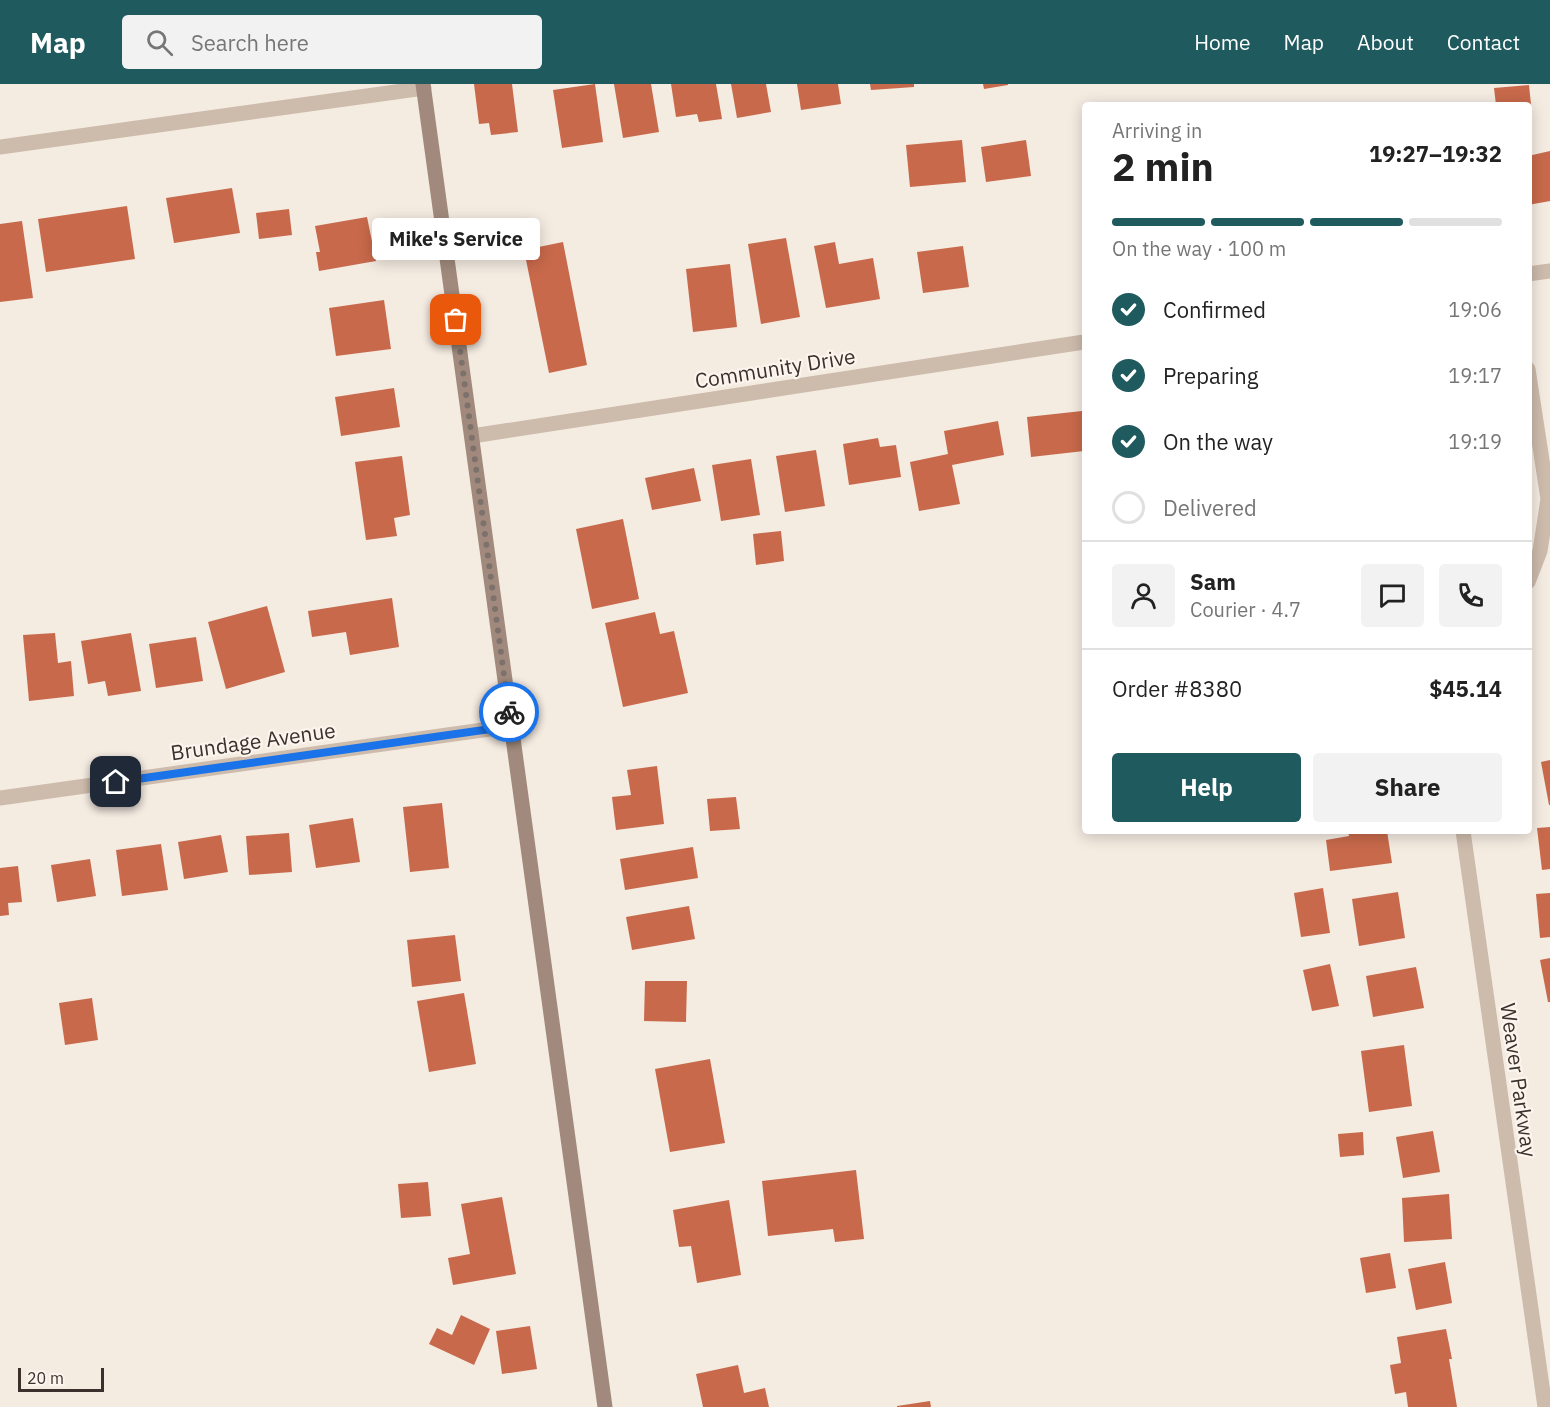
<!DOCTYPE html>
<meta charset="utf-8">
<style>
body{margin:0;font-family:"IBM Plex Sans",sans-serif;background:#f2f2f2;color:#222;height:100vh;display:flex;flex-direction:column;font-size:22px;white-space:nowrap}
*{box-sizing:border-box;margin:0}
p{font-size:20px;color:#767676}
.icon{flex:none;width:33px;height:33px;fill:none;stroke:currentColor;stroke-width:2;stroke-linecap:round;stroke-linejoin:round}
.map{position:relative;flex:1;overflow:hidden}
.sheet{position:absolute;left:1082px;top:18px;width:450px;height:732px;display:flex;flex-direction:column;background:#fff;border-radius:6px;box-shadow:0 3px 15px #0003}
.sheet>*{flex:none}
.scale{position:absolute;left:18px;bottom:15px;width:86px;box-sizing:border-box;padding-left:6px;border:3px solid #3b302b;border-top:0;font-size:16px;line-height:21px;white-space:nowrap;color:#3b302b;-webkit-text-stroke:4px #fbf5ee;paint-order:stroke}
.pin{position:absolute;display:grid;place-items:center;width:51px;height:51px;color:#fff;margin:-26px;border-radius:12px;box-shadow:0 3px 9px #0006}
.courier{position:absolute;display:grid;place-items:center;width:60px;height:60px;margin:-30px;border:4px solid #1a73e8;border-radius:50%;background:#fff;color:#222;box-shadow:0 2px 8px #0007}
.bubble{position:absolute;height:42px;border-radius:6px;background:#fff;box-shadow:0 3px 15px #0003;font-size:20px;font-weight:800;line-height:42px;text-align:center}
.overview em{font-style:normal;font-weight:800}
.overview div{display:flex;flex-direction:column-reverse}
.overview{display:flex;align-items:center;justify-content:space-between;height:102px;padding:0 30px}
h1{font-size:39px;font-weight:800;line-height:45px}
.bar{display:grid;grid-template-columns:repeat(4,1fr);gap:9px 6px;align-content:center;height:72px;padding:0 30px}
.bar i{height:8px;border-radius:4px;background:#e0e0e0}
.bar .selected{background:#1f5a5e}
.bar p{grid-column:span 4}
.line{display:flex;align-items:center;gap:15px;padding:0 30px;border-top:2px solid #e0e0e0}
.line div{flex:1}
.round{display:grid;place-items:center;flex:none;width:63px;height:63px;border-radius:6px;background:#f2f2f2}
ol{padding:0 30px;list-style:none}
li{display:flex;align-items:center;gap:18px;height:66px}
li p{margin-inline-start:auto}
li .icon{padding:6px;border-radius:50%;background:#1f5a5e;color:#fff;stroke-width:4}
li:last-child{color:#767676}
li i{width:33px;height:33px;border:3px solid #e0e0e0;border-radius:50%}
.button{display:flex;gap:12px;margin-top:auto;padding:12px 30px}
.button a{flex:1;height:69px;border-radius:6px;background:#1f5a5e;color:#fff;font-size:24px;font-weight:800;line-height:69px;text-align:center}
.button a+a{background:#f2f2f2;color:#222}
header{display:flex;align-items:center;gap:36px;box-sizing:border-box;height:84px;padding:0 30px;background:#1f5a5e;color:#fff}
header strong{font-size:28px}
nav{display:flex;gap:33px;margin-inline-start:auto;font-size:21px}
.search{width:420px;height:54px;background:#f2f2f2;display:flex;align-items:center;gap:15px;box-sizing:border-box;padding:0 21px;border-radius:6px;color:#767676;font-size:22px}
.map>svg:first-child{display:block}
.building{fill:#c8694b}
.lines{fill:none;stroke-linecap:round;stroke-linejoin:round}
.street{stroke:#cdbbac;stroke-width:15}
.secondary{stroke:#a18a7d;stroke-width:15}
.done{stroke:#7c716b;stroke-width:6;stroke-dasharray:0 10.8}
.route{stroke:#1a73e8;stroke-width:8}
.labels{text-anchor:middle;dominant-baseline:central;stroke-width:4.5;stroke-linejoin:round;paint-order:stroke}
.street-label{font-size:21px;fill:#3b302b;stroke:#fbf5ee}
</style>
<header>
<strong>Map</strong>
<div class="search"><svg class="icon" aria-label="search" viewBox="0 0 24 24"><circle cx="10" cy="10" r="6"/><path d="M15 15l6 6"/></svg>Search here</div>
<nav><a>Home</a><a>Map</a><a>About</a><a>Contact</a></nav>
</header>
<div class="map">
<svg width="1550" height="1323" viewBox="0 0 1550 1323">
<rect width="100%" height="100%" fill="#f4ebe1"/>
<!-- building -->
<path class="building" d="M474 0H512L518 48 491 51 489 39 479 40Z
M595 0 603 58 562 64 553 6Z
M614 0H651L659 48 623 54Z
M671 0H716L722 35 699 38 697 30 676 33Z
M731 0H766L771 28 737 34Z
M797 0H838L841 20 801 26Z
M870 0H914V3L871 6Z
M983 0H1008V1L984 5Z
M1529 1 1532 30 1528 31V21H1496L1494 4Z
M962 56 966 98 910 103 906 61Z
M1026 56 1031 92 986 98 981 63Z
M1550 67V117L1528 121V72Z
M232 104 240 149 174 159 166 114Z
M127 122 135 175 46 188 38 135Z
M289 125 292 151 259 155 256 129Z
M367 133 376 177 319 187 316 168H320L315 142Z
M22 137 33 214 0 218V140Z
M786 154 800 233 761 240 748 160Z
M563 158 587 281 549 289 524 166Z
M835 158 839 180 873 174 880 215 826 224 814 162Z
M963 162 969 203 923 209 917 168Z
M730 180 737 243 693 248 686 185Z
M384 216 391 265 336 272 329 224Z
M394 304 400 343 341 352 335 313Z
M1082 327 1084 367 1031 373 1027 333Z
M998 337 1004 371 952 381 960 420 919 427 910 378 948 370 944 347Z
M878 354 880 363 896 361 901 393 849 401 843 360Z
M816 366 825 422 785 428 776 372Z
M402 372 410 431 394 434 397 452 366 456 355 378Z
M751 375 760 431 721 437 712 381Z
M694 384 701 417 652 426 645 394Z
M623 435 639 515 592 525 576 445Z
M781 447 784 477 756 481 753 450Z
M392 514 399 563 350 571 346 548 312 553 308 527Z
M267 522 285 588 226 605 208 538Z
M655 528 660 550 674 547 688 609 623 623 605 539Z
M55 549 58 579 71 577 74 612 29 617 23 551Z
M131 549 141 607 108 612 105 597 88 600 81 557Z
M196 553 203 597 156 604 149 560Z
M1550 676V721H1549L1541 678Z
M657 682 664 740 616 746 612 713 631 711 627 686Z
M736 713 740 745 710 747 707 715Z
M442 719 449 784 410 788 403 723Z
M353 734 360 778 316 784 309 741Z
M1550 743V785L1542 786 1537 744Z
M1348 747H1387L1392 779 1330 787 1326 756 1349 752Z
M289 749 292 788 249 791 246 752Z
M221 751 228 788 184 795 178 758Z
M161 760 168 806 122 812 116 766Z
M693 763 698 794 625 806 620 775Z
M90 775 96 812 57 818 51 781Z
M18 782 22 818 8 819 9 831 0 832V784Z
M1323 804 1330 849 1301 853 1294 809Z
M1398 808 1405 854 1359 862 1352 815Z
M1550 809V853L1540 854 1536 810Z
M689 822 695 855 632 866 626 833Z
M455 851 461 897 412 903 407 856Z
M1550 874V918H1548L1540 876Z
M1330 880 1339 922 1312 927 1303 886Z
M1416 883 1424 924 1373 933 1366 892Z
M645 897H687L686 938 644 937Z
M464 909 476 980 429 988 417 917Z
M92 914 98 956 65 961 59 919Z
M1404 961 1412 1022 1369 1028 1361 967Z
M710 975 725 1059 670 1068 655 985Z
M1433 1047 1440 1088 1403 1094 1396 1053Z
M1363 1048 1364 1071 1340 1073 1338 1050Z
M856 1086 864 1155 835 1158 833 1145 768 1152 762 1097Z
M428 1098 431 1132 401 1134 398 1100Z
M1449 1110 1452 1155 1404 1158 1402 1114Z
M502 1113 516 1190 453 1201 448 1174 470 1170 461 1120Z
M729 1116 741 1191 697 1199 691 1162 679 1163 673 1126Z
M1390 1169 1396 1204 1366 1209 1360 1174Z
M1445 1178 1452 1219 1416 1226 1408 1185Z
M461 1231 490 1245 474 1281 429 1260 437 1244 452 1251Z
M530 1242 537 1285 502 1290 496 1247Z
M1446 1245 1452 1275H1449L1457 1323H1408L1406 1308 1395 1310 1390 1281 1401 1279 1397 1253Z
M738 1281 744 1309 765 1304 769 1323H703L696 1290Z
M930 1317 931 1323H897V1322Z"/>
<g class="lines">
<!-- street -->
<path class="street" d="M0 63 424 4
M1528 190 1550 187
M1528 285 1548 415 1540 467 1528 498
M472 352 1084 258
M0 714 511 642
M1463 747 1545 1323"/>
<!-- secondary -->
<path class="secondary" d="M423 0 605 1323"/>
</g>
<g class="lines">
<!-- done -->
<path class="done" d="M456 236 509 628"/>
<!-- route -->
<path class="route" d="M116 698 512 642 509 628"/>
</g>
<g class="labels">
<!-- street labels -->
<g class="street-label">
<text transform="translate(775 284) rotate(-9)">Community Drive</text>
<text transform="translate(253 657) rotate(-8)">Brundage Avenue</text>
<text transform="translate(1519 996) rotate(82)">Weaver Parkway</text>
</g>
</g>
</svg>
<div class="scale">20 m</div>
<div class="pin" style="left:456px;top:236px;background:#ea580c"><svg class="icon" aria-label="bag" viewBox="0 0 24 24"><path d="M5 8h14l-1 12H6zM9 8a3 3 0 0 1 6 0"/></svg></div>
<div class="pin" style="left:116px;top:698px;background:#1f2937"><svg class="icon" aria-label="home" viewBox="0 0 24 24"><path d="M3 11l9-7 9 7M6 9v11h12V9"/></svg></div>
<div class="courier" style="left:509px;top:628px"><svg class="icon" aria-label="bike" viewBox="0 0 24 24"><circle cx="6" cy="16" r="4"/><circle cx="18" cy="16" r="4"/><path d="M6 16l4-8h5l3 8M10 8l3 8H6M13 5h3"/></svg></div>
<div class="bubble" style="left:372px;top:134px;width:168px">Mike's Service</div>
<section class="sheet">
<div class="overview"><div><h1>2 min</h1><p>Arriving in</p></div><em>19:27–19:32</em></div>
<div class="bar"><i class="selected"></i><i class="selected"></i><i class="selected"></i><i></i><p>On the way · 100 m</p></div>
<ol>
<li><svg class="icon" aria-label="check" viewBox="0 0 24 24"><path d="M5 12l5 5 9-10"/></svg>Confirmed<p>19:06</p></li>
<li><svg class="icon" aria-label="check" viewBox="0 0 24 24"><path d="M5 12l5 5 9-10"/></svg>Preparing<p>19:17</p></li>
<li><svg class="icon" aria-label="check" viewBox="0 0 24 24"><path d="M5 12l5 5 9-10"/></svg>On the way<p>19:19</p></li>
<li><i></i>Delivered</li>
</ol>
<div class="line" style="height:108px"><a class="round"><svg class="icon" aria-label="person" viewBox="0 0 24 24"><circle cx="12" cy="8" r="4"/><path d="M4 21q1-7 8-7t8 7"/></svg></a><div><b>Sam</b><p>Courier · 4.7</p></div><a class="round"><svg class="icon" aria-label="chat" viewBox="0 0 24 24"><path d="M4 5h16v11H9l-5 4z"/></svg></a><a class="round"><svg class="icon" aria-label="phone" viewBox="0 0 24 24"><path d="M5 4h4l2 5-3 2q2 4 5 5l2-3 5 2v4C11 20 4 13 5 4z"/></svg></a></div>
<div class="line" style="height:78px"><div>Order #8380</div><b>$45.14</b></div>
<div class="button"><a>Help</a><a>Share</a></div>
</section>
</div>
